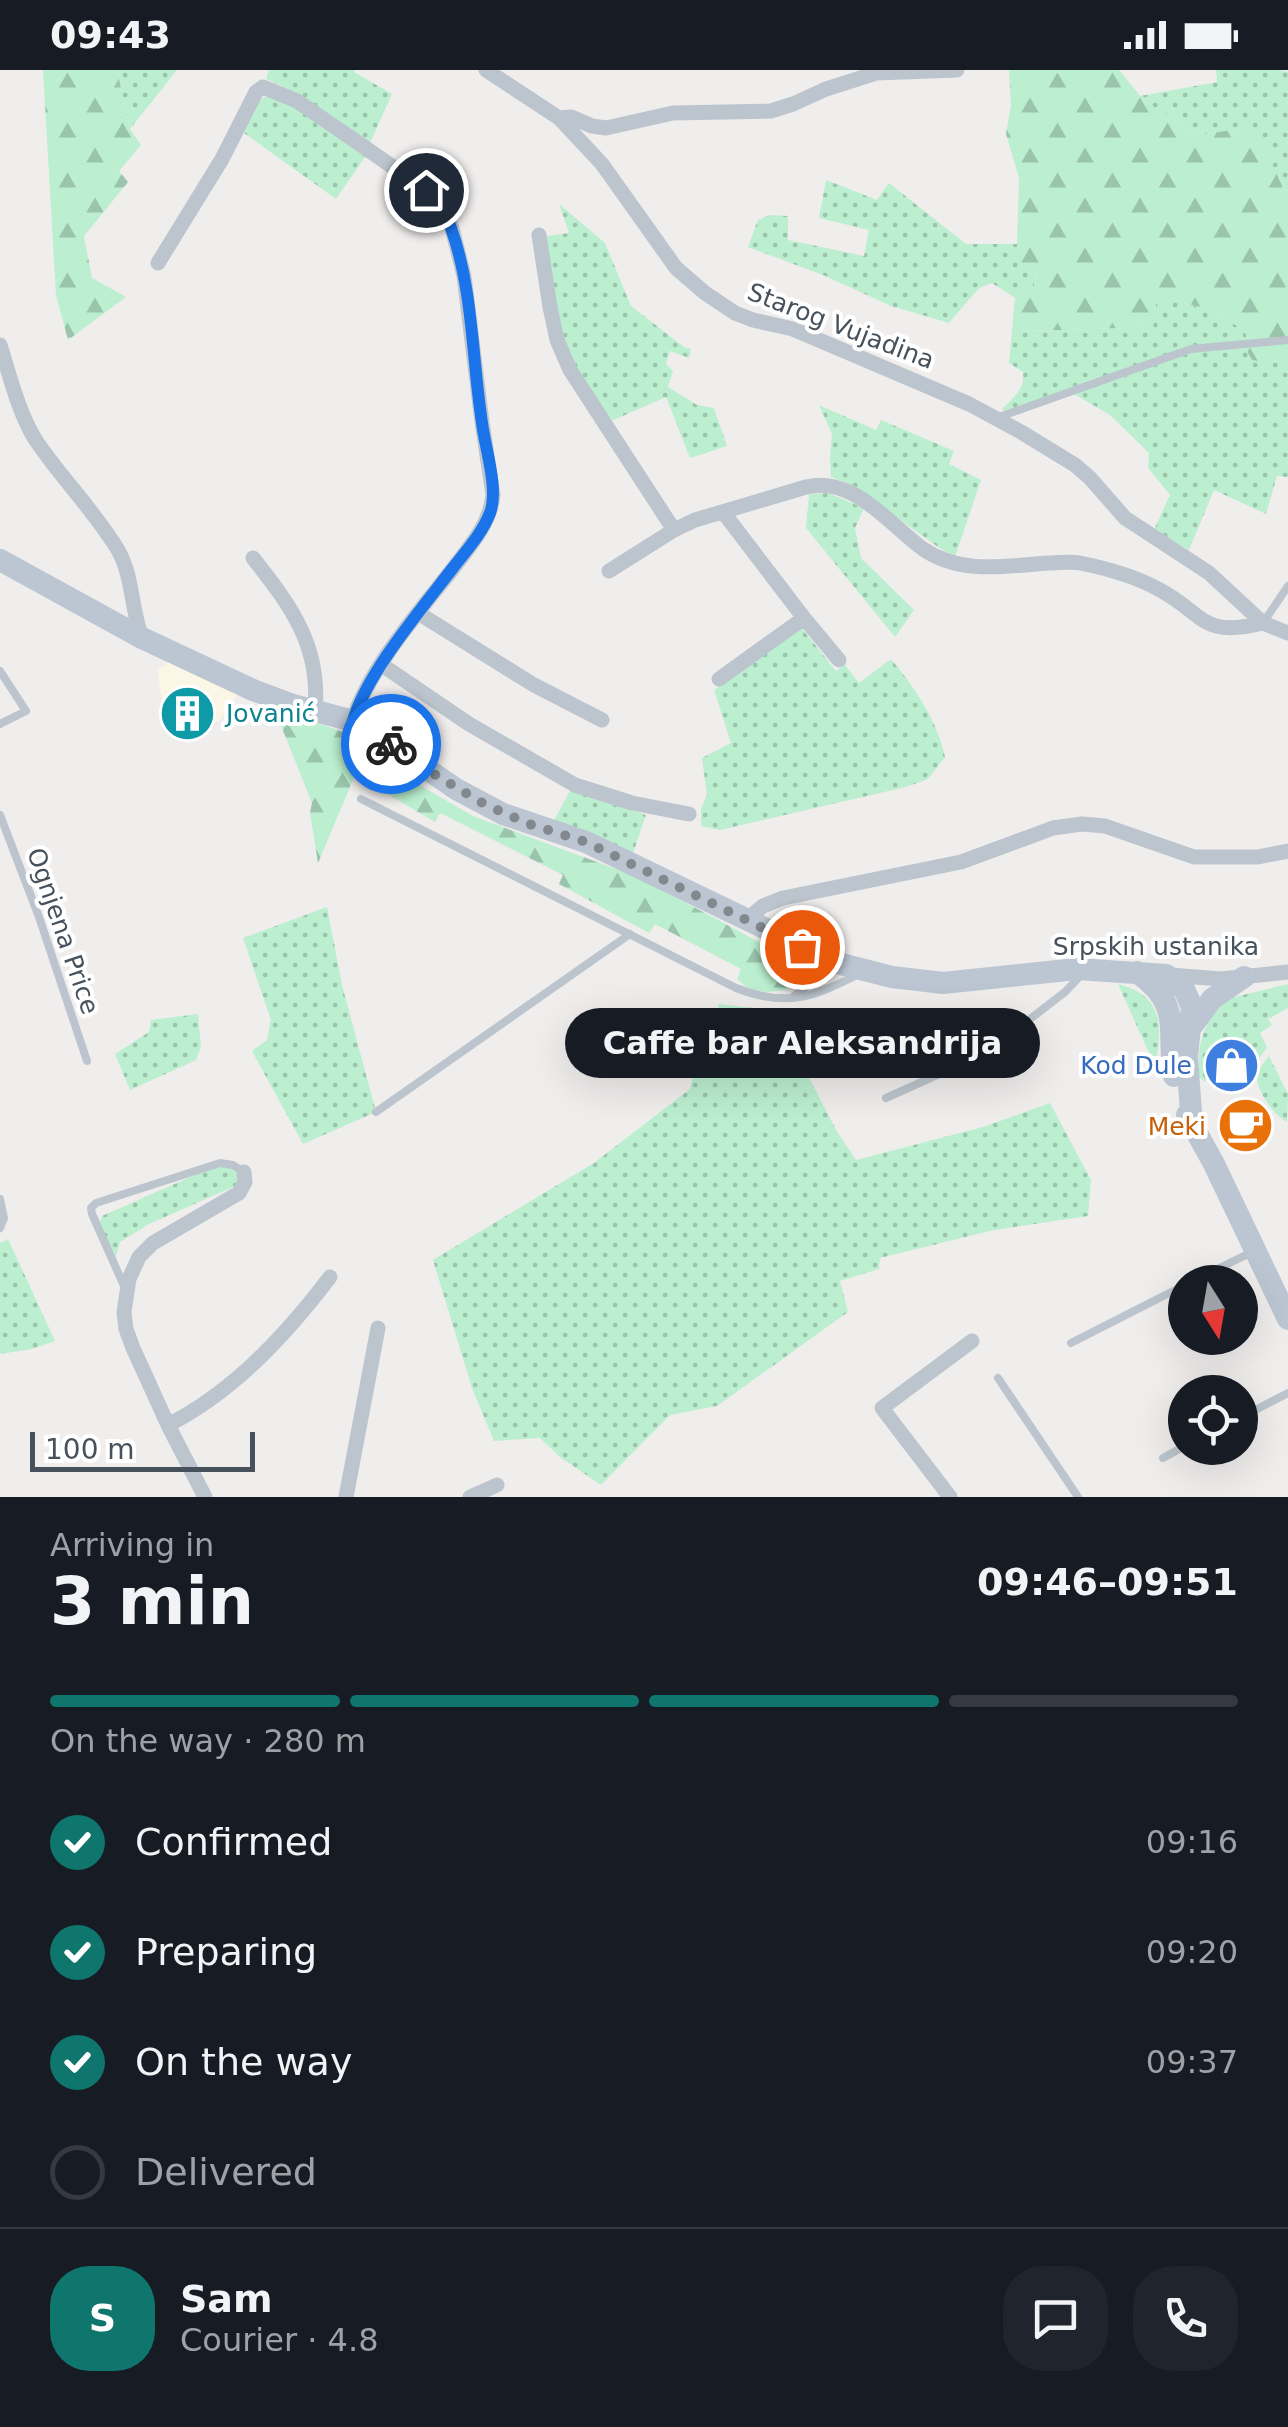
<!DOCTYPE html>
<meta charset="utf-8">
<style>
body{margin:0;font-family:"DejaVu Sans",sans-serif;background:#20242c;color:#f1f3f6;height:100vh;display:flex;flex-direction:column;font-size:38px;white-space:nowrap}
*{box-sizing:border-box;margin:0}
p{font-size:32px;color:#9ea1a6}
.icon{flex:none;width:55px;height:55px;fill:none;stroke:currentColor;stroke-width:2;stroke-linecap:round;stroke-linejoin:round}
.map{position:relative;height:1427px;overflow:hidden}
.side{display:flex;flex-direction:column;background:#171b24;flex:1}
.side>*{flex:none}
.needle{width:65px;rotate:169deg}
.buttons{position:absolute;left:1168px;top:1195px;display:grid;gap:20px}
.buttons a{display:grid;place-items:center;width:90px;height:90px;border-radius:50%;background:#171b24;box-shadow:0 10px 40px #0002;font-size:50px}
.scale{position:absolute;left:30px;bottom:25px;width:225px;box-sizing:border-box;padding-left:10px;border:5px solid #46515b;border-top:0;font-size:28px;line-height:35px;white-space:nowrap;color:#46515b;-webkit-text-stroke:8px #fff;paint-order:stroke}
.pin{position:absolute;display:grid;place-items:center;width:85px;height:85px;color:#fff;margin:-42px;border:5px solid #fff;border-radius:50%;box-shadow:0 2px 10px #0007}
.courier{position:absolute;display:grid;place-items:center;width:100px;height:100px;margin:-50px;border:8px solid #1a73e8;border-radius:50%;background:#fff;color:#222;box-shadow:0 2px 12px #0007}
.bubble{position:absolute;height:70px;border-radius:35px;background:#171b24;box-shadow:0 10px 40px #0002;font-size:32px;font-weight:600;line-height:70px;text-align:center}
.head em{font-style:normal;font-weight:600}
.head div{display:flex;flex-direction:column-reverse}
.head{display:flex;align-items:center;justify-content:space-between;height:170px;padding:0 50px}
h1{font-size:65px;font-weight:600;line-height:75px}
.bar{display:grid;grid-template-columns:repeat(4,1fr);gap:15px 10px;align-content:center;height:120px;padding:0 50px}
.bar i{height:12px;border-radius:8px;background:#363941}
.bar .active{background:#0f766e}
.bar p{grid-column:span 4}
.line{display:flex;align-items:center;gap:25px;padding:0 50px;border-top:2px solid #363941}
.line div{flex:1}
.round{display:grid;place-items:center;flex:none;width:105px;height:105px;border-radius:40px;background:#20242c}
ol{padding:0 50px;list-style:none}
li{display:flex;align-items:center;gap:30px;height:110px}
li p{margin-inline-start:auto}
li .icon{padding:10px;border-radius:50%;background:#0f766e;color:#fff;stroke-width:4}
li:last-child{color:#9ea1a6}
li i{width:55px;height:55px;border:5px solid #363941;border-radius:50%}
.status{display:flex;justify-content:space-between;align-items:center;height:70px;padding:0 50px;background:#171b24;direction:ltr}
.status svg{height:28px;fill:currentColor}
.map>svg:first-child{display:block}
.commercial{fill:#fcf6e6}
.grass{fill:url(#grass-dots)}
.forest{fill:url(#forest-firs)}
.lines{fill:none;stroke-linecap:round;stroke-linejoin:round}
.lane{stroke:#bcc5cd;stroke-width:8}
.street{stroke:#bcc5cd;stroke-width:15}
.secondary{stroke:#bbc6d2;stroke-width:22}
.done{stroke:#82888e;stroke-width:10;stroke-dasharray:0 18}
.route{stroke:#1a73e8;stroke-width:12}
.labels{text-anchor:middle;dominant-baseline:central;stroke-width:8;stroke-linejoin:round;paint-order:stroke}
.street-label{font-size:25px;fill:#46515b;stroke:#fff}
.culture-label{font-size:25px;fill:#0d838f;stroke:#fff;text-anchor:start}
.shop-label{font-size:25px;fill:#366cbe;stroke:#fff;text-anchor:end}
.food-label{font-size:25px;fill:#c56008;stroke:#fff;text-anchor:end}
</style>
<div class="status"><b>09:43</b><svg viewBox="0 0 49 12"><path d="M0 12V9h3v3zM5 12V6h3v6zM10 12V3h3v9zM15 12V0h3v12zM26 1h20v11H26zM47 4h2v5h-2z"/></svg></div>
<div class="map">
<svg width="1288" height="1427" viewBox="0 0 1288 1427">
<defs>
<pattern id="grass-dots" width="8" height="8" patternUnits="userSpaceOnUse" patternTransform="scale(2.5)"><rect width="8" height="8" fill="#bbefcf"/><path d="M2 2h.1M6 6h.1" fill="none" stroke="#9ac4ab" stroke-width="1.8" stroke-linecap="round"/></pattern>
<pattern id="forest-firs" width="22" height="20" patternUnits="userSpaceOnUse" patternTransform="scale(2.5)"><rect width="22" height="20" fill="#bbefcf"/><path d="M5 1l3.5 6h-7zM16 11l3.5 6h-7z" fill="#9ac4ab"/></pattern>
</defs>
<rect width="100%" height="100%" fill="#f0eded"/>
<!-- commercial -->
<path class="commercial" d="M169 592 239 622 219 651 174 668 164 643 158 606 159 599Z"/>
<!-- grass -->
<path class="grass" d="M117 0H177L130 59Z
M269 0H355L354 2 392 24 369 75 282 16 266 9Z
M1216 0H1279L1288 2V122L1283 118 1247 57 1207 64 1189 61 1170 46 1145 32 1140 26 1217 12Z
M268 26 287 30 367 84 336 129 244 63 256 31Z
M826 110 877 130 889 113 966 174H1017L1019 191 1037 202 1033 219 1015 228 992 213 979 218 949 253 891 236 823 205 748 177 758 150 770 145 788 146V170L864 186 869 160 819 148Z
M559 134 605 173 631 236 684 277 691 279 689 288 670 281 666 294 673 301 668 317 697 335 714 338 727 376 690 388 666 327 609 352 577 301 565 272 554 236 547 166 569 163Z
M1156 228C1193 234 1218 237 1246 264V279L1272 293H1288V407L1277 406 1266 444 1214 420 1189 480 1154 460 1170 425 1148 398 1149 383 1110 345 1074 324 1010 347 1002 339C1013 328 1025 320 1023 302L1009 293 1012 260C1059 262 1106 257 1153 258Z
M819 335 876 360 881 350 954 381 949 394 981 410 955 487 938 477 854 416 831 407 830 388 832 364Z
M828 423 864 438 855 458 861 488 914 540 895 567 806 458 809 424Z
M801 557 836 601 845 595 859 613 891 589C915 618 937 650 945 687L928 709 906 717 720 760 701 756V739L707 725 702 688 731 673 714 620Z
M571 719 646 745 633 783 553 752Z
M327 837 342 915 376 1042 303 1074 252 981 267 970 271 950 243 868Z
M1118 914C1148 922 1161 937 1159 969 1158 979 1159 984 1153 992Z
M1288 914V938L1268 949 1272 955 1260 963 1267 977 1257 992 1231 983 1226 985 1217 981 1205 1012 1198 1006C1199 969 1201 962 1222 930Z
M198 944 201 977 196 990 130 1020 115 984 149 962 151 950Z
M777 945 836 1060 856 1090 983 1057 1050 1033 1091 1110 1088 1146 994 1160 880 1188 879 1199 840 1211 848 1242 717 1336 670 1345 601 1415 560 1387 540 1368 494 1371 472 1318 433 1190 594 1093 690 1019 693 1006 707 992 734 1006 772 988 770 966Z
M1269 986 1288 1024 1287 1052C1274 1045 1259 1024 1257 1009 1257 1001 1264 992 1269 986Z
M220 1094 233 1097 242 1103V1113L149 1154 120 1172 115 1189 100 1153 102 1146Z
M8 1169 55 1271 32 1279 0 1284V1173Z"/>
<!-- forest -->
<path class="forest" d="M43 0H117L130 59 141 75 119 101 128 112 84 166 92 208 126 227 68 270 56 225Z
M1009 0H1119L1145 32 1170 46 1189 61 1207 64 1247 57 1257 61 1283 118 1288 122V293H1272L1252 290 1246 279V264C1218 237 1193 234 1157 229L1153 258C1106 257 1059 262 1012 260L1015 228 1033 219 1037 202 1018 191 1017 174 1019 108 1006 64 1011 35Z
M274 638 346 663 423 717 473 746 640 808 772 879 803 893C813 920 769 926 750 919 747 918 739 910 737 909L741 899 655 854 649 863 559 814 563 805 440 743 435 752 355 705 318 793 310 743 312 733Z
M718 934 763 939 777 945 771 966 772 988C745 1012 737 1008 707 992L723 976Z"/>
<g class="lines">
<!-- lane -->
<path class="lane" d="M999 347 1191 279 1288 270
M1263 553 1288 516
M0 601 26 641 0 654
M361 729 736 918C787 938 813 927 859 904
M0 745 39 847 87 991
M793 927 833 896
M886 1028 986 983 1065 922 1084 902
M376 1042 630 864
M0 1129 4 1148 0 1158
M1191 1212 1252 1182
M125 1218 92 1144 91 1138 96 1133 220 1093 233 1095 244 1102
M1071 1273 1185 1215
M998 1308 1078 1427
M1240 1348 1288 1323
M1163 1388 1185 1376"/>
<!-- street -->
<path class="street" d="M486 0 559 48 602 94 676 198 705 223 735 243 753 250 793 259 969 334 1021 362 1075 395 1090 408 1125 448 1209 503 1263 553 1288 563
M559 48 571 47 592 56 606 58 673 43 771 41 793 34 826 19 876 3 957 0
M539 165 550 237 557 270 570 300 674 460
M158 193 222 89 256 22 263 17 297 31 354 70 426 120 445 142 452 158 464 206 482 352 493 425C490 455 469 477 452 500 420 540 366 603 353 651
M0 275C10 306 18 341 35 369 60 407 94 440 118 480 133 506 131 539 142 568
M253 488C291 536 321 576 315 641
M609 501 674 460 695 450 806 417C853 405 889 454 923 479 961 505 1006 496 1049 493 1059 493 1070 491 1080 493 1105 498 1137 507 1160 520 1206 545 1201 568 1263 553
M418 543 534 615 602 650
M804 548 839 590
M382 595 469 654 575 715 632 733 689 744
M719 609 804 548 723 442
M746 850 763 836 783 828 961 792 1053 758 1082 754 1105 756 1194 787H1258L1288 781
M1170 905 1221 909 1288 902
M168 1355C234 1321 285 1266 330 1207
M205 1427 168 1355 133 1278 126 1259 124 1242 129 1209 139 1187 153 1173 239 1123 245 1112 244 1102
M346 1427 378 1258
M470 1427 497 1415
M950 1427 882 1338 972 1271"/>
<!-- secondary -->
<path class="secondary" d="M0 490 142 568 253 620 293 635 353 651 385 670 456 719 503 744 586 772 837 893 892 907 943 913 1077 899 1166 905 1184 919 1192 937 1187 987 1192 1056
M1137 902C1184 936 1166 959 1174 1006
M1192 956 1212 929 1244 907
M1187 1045 1214 1094 1288 1249"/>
</g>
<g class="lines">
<!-- done -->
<path class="done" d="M391 674 429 701 484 734 529 754 586 772 802 877"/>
<!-- route -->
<path class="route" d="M391 674 353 651C367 603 420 541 452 499 465 482 482 464 490 443 499 419 485 378 482 353 472 288 473 219 451 158 446 142 437 132 426 120"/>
</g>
<!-- icons -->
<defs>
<symbol id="building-disc" viewBox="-11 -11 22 22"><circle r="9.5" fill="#0f9aa8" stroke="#fff"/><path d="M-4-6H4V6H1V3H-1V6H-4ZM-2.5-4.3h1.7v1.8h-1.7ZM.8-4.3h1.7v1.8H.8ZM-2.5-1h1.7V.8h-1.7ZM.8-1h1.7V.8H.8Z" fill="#fff"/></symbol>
<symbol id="shop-disc" viewBox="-11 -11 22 22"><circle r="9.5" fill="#3f7fe0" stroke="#fff"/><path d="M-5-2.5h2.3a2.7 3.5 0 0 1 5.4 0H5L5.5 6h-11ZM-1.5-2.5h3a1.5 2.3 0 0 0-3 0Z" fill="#fff"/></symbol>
<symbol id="cafe-disc" viewBox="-11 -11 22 22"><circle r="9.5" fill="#e8710a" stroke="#fff"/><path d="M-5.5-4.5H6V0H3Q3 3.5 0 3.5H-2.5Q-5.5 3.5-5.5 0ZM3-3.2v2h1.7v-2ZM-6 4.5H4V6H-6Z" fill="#fff"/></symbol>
</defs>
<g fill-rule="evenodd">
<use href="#building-disc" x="156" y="612" width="63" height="63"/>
<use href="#shop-disc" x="1200" y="964" width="63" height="63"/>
<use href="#cafe-disc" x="1214" y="1024" width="63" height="63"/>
</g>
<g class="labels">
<!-- street labels -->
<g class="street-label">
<text transform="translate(841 256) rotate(21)">Starog Vujadina</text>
<text transform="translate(63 861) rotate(71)">Ognjena Price</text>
<text x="1156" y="876">Srpskih ustanika</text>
</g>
<!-- culture labels -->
<g class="culture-label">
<text x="226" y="643">Jovanić</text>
</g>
<!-- shop labels -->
<g class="shop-label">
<text x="1192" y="995">Kod Dule</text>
</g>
<!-- food labels -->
<g class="food-label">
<text x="1206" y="1056">Meki</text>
</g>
</g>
</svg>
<div class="buttons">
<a><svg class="needle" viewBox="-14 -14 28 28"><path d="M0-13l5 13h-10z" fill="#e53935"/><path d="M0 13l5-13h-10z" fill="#9ea1a6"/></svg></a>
<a><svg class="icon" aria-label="locate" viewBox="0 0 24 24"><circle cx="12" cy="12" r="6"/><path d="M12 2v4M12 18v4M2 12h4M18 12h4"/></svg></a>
</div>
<div class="scale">100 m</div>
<div class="pin" style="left:802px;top:877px;background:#ea580c"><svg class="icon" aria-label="bag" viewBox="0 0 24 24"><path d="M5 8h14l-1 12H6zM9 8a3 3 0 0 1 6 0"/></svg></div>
<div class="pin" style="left:426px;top:120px;background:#1f2937"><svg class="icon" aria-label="home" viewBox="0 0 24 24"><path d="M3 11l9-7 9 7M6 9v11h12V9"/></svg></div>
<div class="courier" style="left:391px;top:674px"><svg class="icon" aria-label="bike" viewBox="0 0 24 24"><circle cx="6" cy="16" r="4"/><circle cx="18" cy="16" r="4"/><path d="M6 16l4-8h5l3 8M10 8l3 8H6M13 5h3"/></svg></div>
<div class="bubble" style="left:565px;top:938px;width:475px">Caffe bar Aleksandrija</div>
</div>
<section class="side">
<div class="head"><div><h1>3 min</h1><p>Arriving in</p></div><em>09:46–09:51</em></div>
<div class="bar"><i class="active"></i><i class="active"></i><i class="active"></i><i></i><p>On the way · 280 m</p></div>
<ol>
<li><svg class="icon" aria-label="check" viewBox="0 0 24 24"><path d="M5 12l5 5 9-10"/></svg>Confirmed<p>09:16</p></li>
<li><svg class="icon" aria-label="check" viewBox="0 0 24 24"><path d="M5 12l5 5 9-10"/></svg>Preparing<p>09:20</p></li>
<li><svg class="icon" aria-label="check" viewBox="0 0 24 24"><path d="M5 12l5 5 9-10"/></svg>On the way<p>09:37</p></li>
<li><i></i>Delivered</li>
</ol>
<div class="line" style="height:180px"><b class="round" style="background:#0f766e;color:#fff">S</b><div><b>Sam</b><p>Courier · 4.8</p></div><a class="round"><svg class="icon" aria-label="chat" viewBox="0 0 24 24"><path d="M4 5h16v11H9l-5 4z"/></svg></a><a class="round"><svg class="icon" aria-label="phone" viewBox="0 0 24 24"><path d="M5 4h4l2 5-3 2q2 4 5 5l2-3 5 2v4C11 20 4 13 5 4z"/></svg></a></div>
</section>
